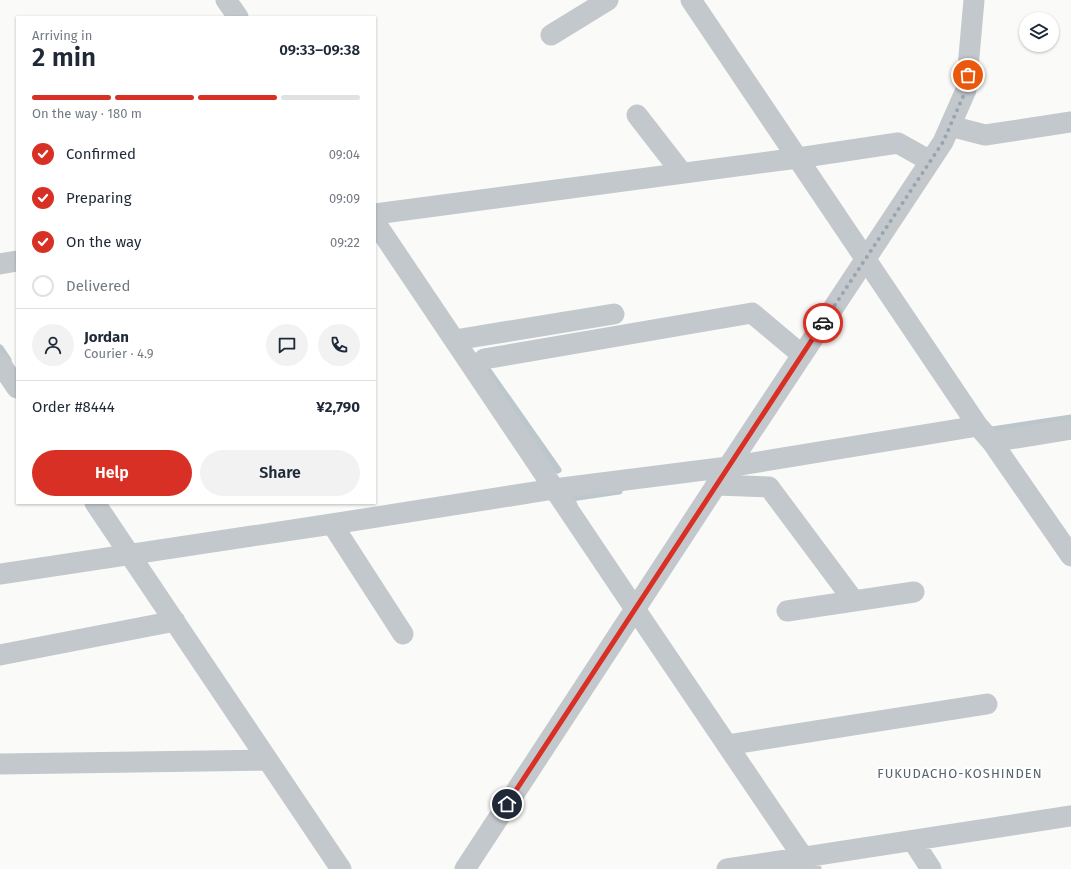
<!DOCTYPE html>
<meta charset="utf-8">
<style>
body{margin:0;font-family:"Fira Sans",sans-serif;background:#f2f2f3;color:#1f2937;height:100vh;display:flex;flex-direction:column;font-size:15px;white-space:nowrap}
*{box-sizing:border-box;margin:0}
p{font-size:13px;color:#747a83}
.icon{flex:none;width:22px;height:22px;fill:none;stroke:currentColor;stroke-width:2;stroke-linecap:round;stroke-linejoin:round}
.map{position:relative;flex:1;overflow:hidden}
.drawer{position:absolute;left:16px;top:16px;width:360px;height:488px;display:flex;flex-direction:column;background:#fff;border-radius:0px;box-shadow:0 1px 3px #0004}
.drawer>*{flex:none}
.fabs{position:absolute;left:1019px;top:12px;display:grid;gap:8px}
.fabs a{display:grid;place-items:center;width:40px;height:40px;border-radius:50%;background:#fff;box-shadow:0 1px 3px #0004;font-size:20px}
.pin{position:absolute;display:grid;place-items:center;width:34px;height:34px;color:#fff;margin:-17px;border:2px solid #fff;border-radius:50%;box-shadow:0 1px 4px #0007}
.courier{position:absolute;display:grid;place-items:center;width:40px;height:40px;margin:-20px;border:3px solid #d93025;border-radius:50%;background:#fff;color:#222;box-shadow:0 1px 5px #0007}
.overview em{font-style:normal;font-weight:600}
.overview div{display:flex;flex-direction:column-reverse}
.overview{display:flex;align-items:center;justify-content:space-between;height:68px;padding:0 16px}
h1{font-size:26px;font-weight:600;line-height:30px}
.bar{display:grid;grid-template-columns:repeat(4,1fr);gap:6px 4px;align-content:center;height:48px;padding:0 16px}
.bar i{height:5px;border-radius:3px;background:#e0e1e3}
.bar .on{background:#d93025}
.bar p{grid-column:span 4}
.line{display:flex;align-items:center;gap:10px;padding:0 16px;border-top:1px solid #e0e1e3}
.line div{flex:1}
.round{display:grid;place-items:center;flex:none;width:42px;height:42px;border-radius:21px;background:#f2f2f3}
ol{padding:0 16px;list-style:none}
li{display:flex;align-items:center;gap:12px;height:44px}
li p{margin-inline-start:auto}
li .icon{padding:4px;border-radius:50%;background:#d93025;color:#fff;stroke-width:4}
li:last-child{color:#747a83}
li i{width:22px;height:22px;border:2px solid #e0e1e3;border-radius:50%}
.primary-button{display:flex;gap:8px;margin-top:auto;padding:8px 16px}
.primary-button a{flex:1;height:46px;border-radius:24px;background:#d93025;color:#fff;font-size:16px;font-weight:600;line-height:46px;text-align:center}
.primary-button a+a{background:#f2f2f3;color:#1f2937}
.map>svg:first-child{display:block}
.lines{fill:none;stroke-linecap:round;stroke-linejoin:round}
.stream{stroke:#bbc7cb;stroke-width:7}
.minor{stroke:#c3c8cc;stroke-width:21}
.done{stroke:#99a4ac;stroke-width:4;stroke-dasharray:0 7.2}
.route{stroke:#d93025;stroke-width:5}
.labels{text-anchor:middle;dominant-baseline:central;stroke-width:4;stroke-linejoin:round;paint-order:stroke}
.quarter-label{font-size:13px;letter-spacing:1px;fill:#57646e;stroke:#fff}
</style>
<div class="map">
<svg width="1071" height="869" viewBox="0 0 1071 869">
<rect width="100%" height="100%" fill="#fafaf8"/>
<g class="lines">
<!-- stream -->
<path class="stream" d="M0 348 8 360
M482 362 558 470
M987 432 992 430 1071 418
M574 505 571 498 619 491"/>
<!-- minor -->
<path class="minor" d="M226 0 238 17
M691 0 978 426 992 442 1071 556
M551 35 608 0
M637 115 682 173
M950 126 985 135 1071 122
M375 214 798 158 898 143 930 161
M375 222 635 609 811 869
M0 264 17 261
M455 340 614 314
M484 359 752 313 802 355
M0 363 17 388
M992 442 1071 429
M716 485 769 487 854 601
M95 503 341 869
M332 524 403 634
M0 574 332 524 554 489 728 467 978 426
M787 611 914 592
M0 655 175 621
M727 745 987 704
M0 764 268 760
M913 841 931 869
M465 869 728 467 943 142 966 90 974 0
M727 869 1071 816"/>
</g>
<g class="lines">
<!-- done -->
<path class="done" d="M823 323 943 142 966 90 968 75"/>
<!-- route -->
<path class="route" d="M507 804 823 323"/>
</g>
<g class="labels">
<!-- quarter labels -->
<g class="quarter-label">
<text x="960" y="773">FUKUDACHO-KOSHINDEN</text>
</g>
</g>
</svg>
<div class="fabs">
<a><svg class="icon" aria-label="layers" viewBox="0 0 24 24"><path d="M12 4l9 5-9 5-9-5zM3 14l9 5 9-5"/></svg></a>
</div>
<div class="pin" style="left:968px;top:75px;background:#ea580c"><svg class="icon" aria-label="bag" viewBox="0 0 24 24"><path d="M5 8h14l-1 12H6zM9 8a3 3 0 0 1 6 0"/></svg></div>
<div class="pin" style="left:507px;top:804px;background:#1f2937"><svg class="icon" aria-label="home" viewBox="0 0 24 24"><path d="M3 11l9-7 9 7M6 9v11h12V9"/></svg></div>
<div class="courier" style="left:823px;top:323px"><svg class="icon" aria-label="car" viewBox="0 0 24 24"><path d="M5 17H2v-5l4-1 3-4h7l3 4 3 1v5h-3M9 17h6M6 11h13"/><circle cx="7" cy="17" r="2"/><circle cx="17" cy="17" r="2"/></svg></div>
<section class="drawer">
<div class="overview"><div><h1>2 min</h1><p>Arriving in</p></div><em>09:33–09:38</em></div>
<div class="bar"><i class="on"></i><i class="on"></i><i class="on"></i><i></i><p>On the way · 180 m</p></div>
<ol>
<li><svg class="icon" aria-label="check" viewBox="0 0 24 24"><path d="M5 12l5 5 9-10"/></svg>Confirmed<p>09:04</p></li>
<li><svg class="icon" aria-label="check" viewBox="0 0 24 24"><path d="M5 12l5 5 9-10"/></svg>Preparing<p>09:09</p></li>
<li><svg class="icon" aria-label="check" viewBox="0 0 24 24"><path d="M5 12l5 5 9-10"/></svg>On the way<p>09:22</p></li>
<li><i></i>Delivered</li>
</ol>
<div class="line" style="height:72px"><a class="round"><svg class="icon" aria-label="person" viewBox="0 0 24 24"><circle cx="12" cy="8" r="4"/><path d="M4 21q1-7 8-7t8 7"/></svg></a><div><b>Jordan</b><p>Courier · 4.9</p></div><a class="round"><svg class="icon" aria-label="chat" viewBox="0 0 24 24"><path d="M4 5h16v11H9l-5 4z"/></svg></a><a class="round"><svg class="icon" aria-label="phone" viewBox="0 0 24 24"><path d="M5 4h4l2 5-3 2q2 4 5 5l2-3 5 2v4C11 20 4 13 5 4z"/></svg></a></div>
<div class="line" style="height:52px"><div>Order #8444</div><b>¥2,790</b></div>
<div class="primary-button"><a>Help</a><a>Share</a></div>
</section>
</div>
